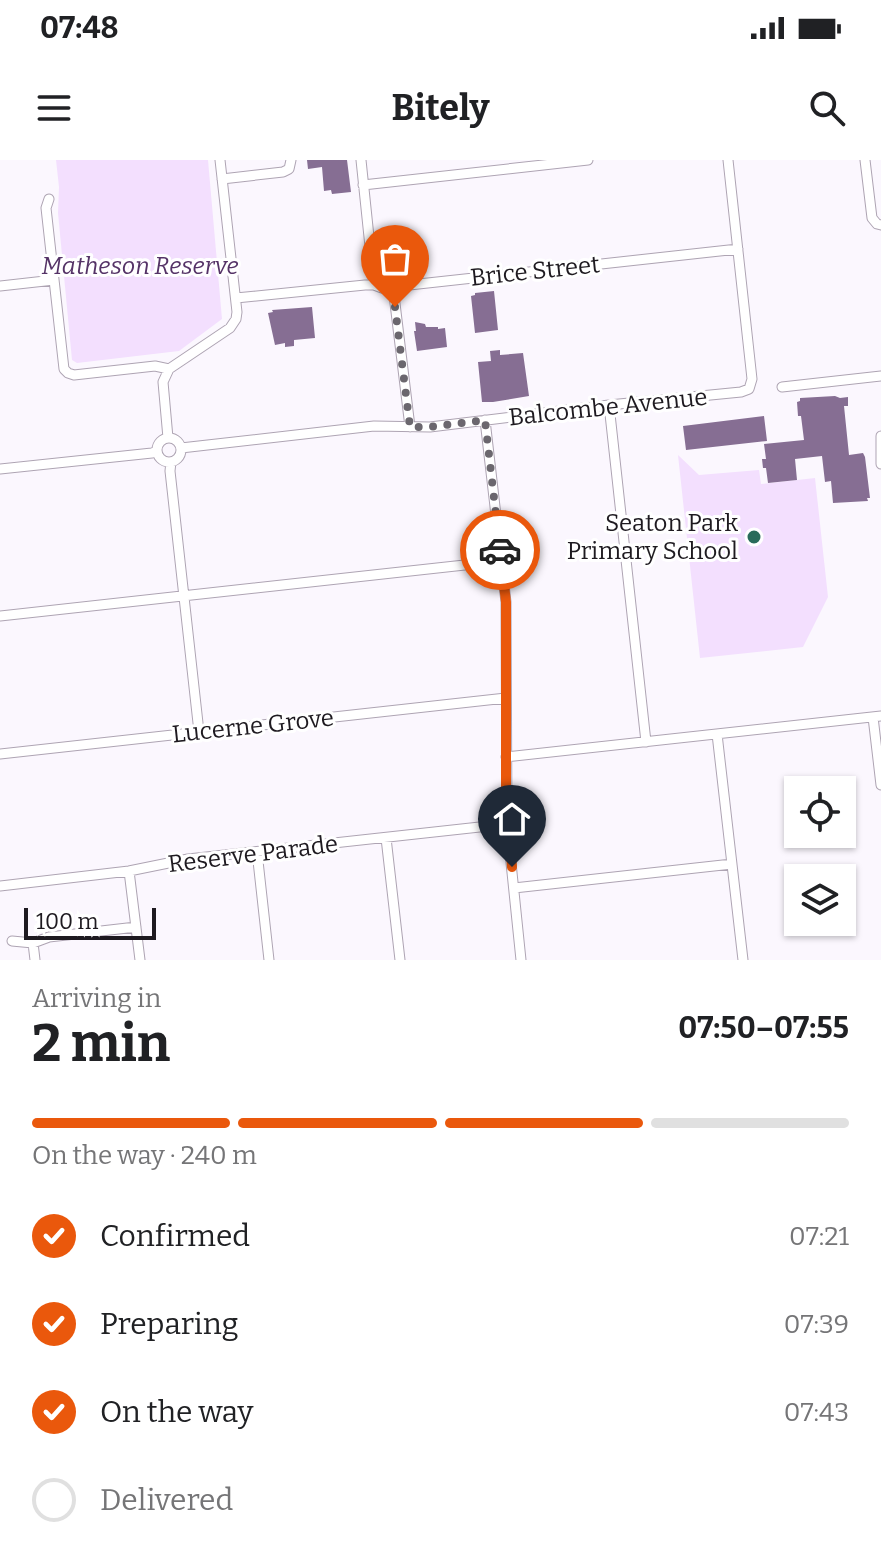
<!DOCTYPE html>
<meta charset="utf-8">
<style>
body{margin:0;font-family:Bitter,serif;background:#f2f2f2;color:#202124;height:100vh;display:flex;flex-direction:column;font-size:30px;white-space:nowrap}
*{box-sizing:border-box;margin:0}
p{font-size:26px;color:#757577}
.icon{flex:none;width:44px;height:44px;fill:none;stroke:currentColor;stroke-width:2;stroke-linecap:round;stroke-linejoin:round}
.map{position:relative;height:800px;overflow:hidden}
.sheet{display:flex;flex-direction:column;background:#fff;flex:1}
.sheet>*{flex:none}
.controls{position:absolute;left:784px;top:616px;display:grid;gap:16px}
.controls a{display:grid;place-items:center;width:72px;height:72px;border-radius:0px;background:#fff;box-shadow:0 2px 6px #0004;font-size:40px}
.scale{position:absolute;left:24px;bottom:20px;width:132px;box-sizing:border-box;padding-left:8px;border:4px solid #1e1a20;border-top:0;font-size:22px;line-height:28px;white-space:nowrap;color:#1e1a20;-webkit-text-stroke:6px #fff;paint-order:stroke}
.pin{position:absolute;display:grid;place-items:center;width:68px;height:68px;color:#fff;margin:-82px -34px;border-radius:50% 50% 50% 0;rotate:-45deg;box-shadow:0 0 8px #0007}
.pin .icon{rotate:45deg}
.courier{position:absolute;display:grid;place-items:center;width:80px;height:80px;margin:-40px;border:6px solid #ea580c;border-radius:50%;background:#fff;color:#222;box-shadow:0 2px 10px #0007}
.overview em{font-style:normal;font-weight:700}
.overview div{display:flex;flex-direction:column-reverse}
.overview{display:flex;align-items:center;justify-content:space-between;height:136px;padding:0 32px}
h1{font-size:52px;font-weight:700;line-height:60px}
.bar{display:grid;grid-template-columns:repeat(4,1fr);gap:12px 8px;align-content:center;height:96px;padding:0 32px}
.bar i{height:10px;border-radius:6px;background:#e0e0e0}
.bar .selected{background:#ea580c}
.bar p{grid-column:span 4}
ol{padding:0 32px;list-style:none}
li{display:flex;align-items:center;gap:24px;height:88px}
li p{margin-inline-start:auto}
li .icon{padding:8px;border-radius:50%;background:#ea580c;color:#fff;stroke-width:4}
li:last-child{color:#757577}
li i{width:44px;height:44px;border:4px solid #e0e0e0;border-radius:50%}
.status{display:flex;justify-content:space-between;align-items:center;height:56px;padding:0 40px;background:#fff;direction:ltr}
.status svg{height:22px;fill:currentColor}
header{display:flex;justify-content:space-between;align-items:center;height:104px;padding:0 32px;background:#fff;font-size:36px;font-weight:700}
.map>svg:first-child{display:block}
.green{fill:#f3dffe}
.building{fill:#866e93}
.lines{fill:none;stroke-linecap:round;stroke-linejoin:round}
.minor-casing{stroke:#aea4b3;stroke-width:11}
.minor{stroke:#fff;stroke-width:9}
.done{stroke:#6b676e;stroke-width:8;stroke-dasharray:0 14.4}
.route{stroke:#ea580c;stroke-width:10}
.poi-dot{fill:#296b5b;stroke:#fff;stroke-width:3}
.labels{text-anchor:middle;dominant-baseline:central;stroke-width:6;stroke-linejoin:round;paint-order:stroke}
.park-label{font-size:24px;font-style:italic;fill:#553367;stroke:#fff}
.street-label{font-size:24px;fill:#1e1a20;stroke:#fff}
.poi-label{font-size:24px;fill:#1e1a20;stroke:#fff;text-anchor:end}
</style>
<div class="status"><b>07:48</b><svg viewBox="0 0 49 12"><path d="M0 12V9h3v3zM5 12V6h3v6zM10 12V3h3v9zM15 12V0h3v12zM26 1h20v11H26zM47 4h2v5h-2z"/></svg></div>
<header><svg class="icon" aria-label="menu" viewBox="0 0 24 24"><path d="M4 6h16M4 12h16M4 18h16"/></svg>Bitely<svg class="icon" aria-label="search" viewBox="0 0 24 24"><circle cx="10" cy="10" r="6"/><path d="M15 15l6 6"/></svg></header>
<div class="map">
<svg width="881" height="800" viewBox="0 0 881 800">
<rect width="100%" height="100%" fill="#fbf7fe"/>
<!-- green -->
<path class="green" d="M56 0H208L222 159 179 191 77 203 72 200 58 53 59 27Z
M678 295 699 315 759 310 761 324 815 318 828 437 803 487 700 498Z"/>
<!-- building -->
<path class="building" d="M307 0H347L351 32 332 34 331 30 324 31 322 7 308 9Z
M494 131 498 170 475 173 471 136 475 135V133Z
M312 147 315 178 294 180V186L285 187V183L275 185 268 153 273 152 272 150Z
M415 162 425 164 426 167H438V169L445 168 447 187 417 191 414 171H416Z
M500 190V195L523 193 529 236 493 242H482L478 202 491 201 490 191Z
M835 236 840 238 848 237V246H844L849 295 863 293 865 297 870 338H867L868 341 833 343 831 321 825 322 822 296 795 299 797 320 768 323 766 308H763L762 299H766L764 284 804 280 801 256H798L797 242 800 241V238Z
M764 256 767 281 686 290 683 266Z"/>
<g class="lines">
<defs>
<path id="minor" d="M361 0 374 125
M865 0 872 58 877 64 881 65
M222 19 283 12 289 9 291 0
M363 25 588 0
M49 39 46 48 64 209 68 213 74 215 155 206 169 209
M0 126 54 120
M393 127 410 267
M236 138 365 125H374L382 128 738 89
M782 227 881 216
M609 245 646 582
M485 260 506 442 507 664 521 800
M881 276V304
M168 278 163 222 169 209 230 168 236 159 237 152 220 0
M157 290a12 12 0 1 1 24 0a12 12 0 1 1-24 0Z
M181 288 374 266 430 267 609 245 741 232 749 229 752 219 728 0
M171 302 170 311 199 572
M0 309 152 293 157 291
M0 456 501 401
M873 557 881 625
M717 574 743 800
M0 594 506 538
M506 597 881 556
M386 678 400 800
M257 692 269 800
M129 711 140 800
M0 726 129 711 188 699 507 664
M514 728 732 704
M12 781 33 783 49 777 136 767
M33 783 35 800"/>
</defs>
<!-- minor casing -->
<use href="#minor" class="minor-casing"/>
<!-- minor -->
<use href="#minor" class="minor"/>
</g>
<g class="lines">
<!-- done -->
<path class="done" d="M395 147 410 267H430L485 260 500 390"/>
<!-- route -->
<path class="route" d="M500 390 506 442V634L512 707"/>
</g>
<!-- markers -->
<circle class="poi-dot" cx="754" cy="377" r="8"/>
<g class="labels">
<!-- park labels -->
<g class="park-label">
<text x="140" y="106">Matheson Reserve</text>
</g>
<!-- street labels -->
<g class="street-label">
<text transform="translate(535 111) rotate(-6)">Brice Street</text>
<text transform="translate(608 247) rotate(-6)">Balcombe Avenue</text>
<text transform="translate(253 566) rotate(-6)">Lucerne Grove</text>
<text transform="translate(253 694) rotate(-7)">Reserve Parade</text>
</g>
<!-- poi labels -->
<g class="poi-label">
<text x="738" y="363">Seaton Park<tspan x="738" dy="28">Primary School</tspan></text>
</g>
</g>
</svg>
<div class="controls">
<a><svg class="icon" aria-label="locate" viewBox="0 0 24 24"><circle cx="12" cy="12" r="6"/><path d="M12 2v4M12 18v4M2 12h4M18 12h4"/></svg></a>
<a><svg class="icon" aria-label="layers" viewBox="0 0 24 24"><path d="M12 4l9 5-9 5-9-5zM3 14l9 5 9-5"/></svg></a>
</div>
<div class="scale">100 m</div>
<div class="pin" style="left:395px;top:147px;background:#ea580c"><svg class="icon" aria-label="bag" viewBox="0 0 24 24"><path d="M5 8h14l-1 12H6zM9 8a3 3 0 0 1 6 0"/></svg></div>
<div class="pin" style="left:512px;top:707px;background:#1f2937"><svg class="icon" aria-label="home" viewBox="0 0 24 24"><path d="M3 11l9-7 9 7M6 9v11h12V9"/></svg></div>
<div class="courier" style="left:500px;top:390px"><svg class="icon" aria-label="car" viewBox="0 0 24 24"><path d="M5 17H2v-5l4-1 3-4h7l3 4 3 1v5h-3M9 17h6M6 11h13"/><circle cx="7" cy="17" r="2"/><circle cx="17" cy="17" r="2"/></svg></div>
</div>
<section class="sheet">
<div class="overview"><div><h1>2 min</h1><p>Arriving in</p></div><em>07:50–07:55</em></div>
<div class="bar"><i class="selected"></i><i class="selected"></i><i class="selected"></i><i></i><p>On the way · 240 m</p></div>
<ol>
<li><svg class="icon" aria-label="check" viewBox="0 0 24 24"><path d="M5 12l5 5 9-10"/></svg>Confirmed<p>07:21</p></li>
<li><svg class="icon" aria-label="check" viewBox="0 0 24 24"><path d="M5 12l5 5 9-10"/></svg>Preparing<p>07:39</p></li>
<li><svg class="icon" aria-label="check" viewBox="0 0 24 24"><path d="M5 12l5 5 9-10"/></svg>On the way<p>07:43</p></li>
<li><i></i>Delivered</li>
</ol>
</section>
